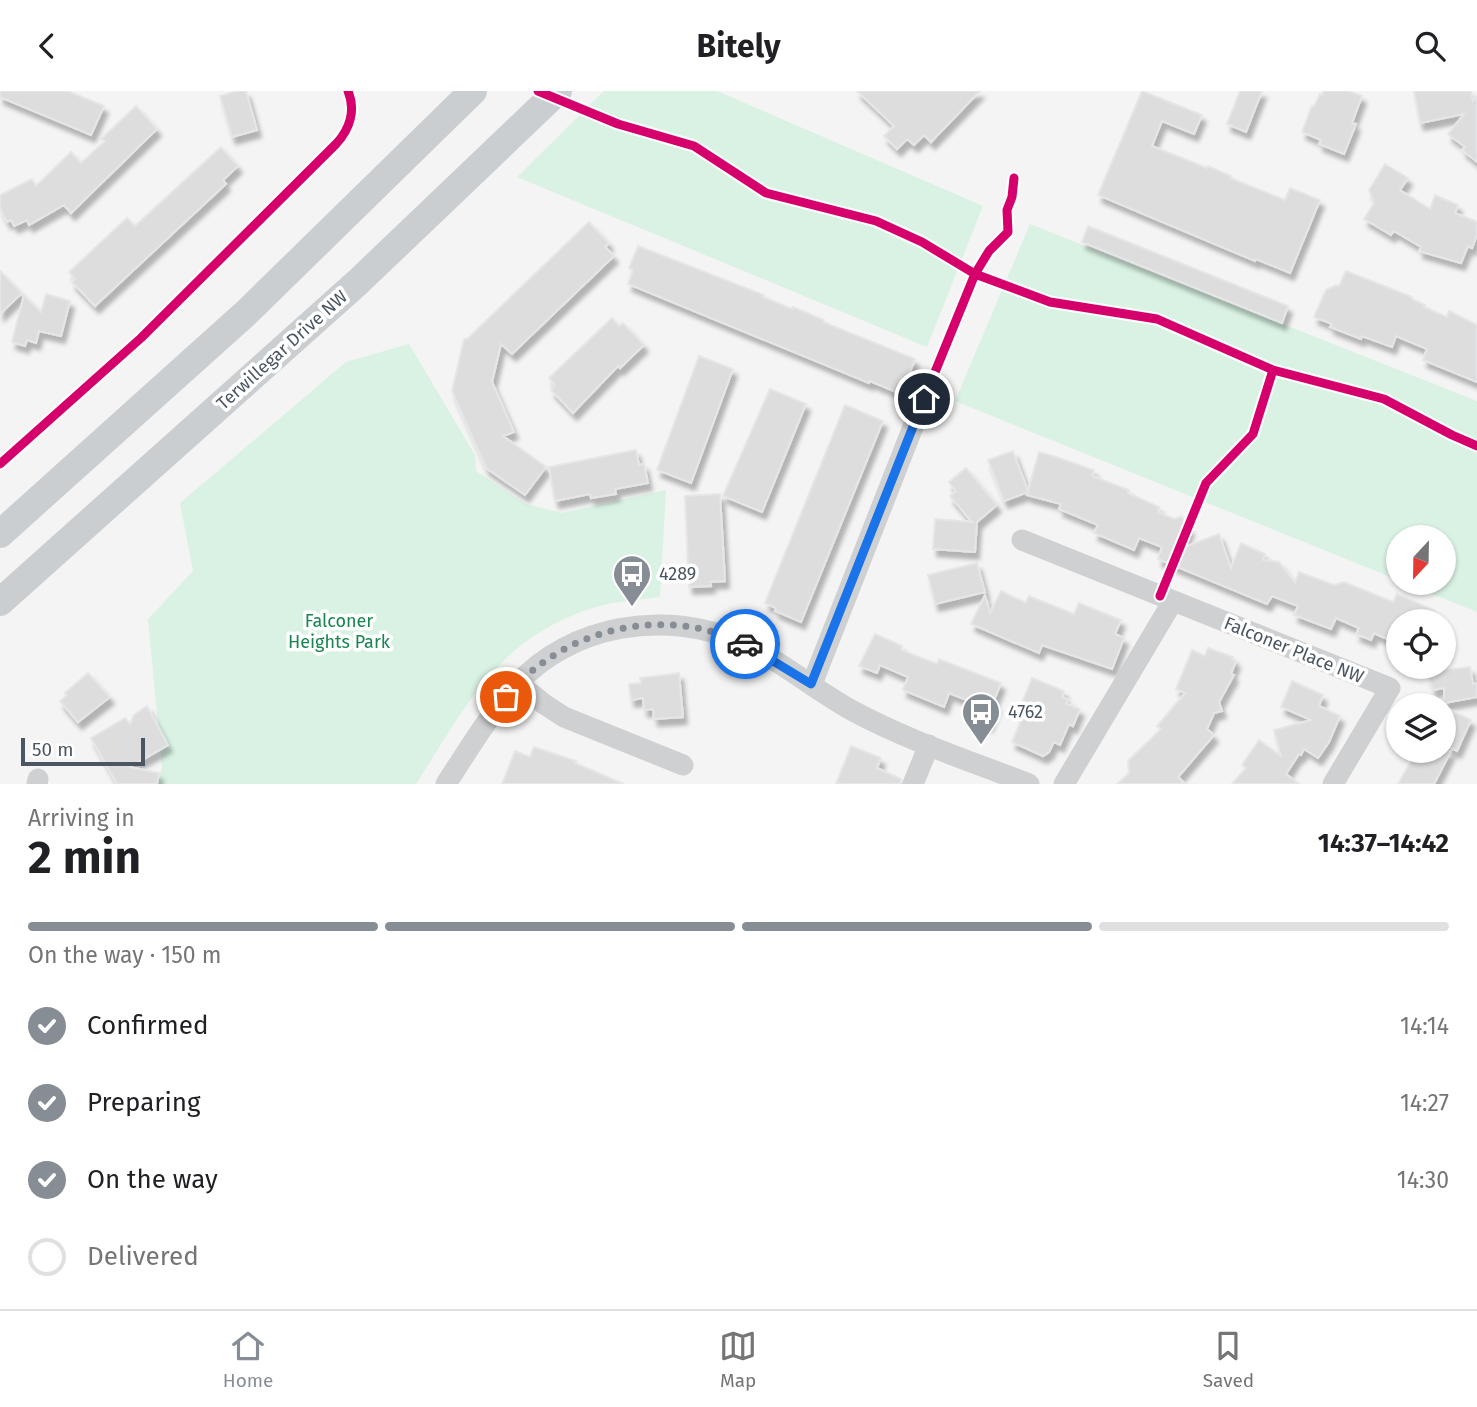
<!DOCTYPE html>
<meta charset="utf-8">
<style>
body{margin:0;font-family:"Fira Sans",sans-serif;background:#f2f2f2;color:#202124;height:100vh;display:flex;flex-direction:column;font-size:26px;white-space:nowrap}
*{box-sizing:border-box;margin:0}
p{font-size:23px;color:#757577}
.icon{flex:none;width:38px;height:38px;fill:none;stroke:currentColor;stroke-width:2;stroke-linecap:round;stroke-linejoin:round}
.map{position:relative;height:693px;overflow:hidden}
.drawer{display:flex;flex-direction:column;background:#fff;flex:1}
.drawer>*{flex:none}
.needle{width:46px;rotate:202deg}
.buttons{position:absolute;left:1386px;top:434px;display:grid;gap:14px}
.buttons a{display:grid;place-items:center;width:70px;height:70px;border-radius:50%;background:#fff;box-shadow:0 2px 5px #0004;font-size:35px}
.scale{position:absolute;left:21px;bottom:18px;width:124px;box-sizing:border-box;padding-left:7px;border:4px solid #4a5661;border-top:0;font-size:19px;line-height:24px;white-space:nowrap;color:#4a5661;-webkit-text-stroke:5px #fff;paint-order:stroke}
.pin{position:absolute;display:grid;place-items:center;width:60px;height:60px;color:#fff;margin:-30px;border:4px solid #fff;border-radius:50%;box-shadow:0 2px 7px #0007}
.courier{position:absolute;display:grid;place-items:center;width:70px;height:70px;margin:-35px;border:5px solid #1a73e8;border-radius:50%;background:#fff;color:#222;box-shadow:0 2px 9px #0007}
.head em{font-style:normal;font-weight:700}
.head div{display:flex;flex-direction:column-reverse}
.head{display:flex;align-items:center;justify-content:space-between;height:119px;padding:0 28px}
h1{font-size:46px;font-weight:700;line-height:52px}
.bar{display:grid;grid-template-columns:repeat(4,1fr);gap:10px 7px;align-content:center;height:84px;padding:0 28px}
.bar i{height:9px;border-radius:5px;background:#e0e0e0}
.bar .on{background:#868d94}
.bar p{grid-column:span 4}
ol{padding:0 28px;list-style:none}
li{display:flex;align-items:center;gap:21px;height:77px}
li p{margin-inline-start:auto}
li .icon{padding:7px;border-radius:50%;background:#868d94;color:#fff;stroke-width:4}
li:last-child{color:#757577}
li i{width:38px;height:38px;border:4px solid #e0e0e0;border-radius:50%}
header{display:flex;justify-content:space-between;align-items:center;height:91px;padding:0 28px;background:#fff;font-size:32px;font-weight:700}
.tab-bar{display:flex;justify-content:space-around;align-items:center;height:98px;border-top:2px solid #e0e0e0;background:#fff;font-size:19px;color:#757577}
.tab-bar a{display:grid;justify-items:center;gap:4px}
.tab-bar .on{color:#868d94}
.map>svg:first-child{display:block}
.green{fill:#d9f2e3}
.building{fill:#ddddde;stroke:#e5e6e7;stroke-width:2;filter:url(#shadow)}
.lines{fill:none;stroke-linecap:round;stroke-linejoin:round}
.minor{stroke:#ced0d2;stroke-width:21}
.major{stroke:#caced1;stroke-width:28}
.cycleway-casing{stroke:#fff;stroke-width:13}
.cycleway{stroke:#d6006c;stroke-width:9}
.done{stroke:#868d94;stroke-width:7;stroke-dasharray:0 12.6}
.route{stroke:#1a73e8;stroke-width:9}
.labels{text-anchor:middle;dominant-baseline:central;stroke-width:7;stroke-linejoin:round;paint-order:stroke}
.street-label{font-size:18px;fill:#4a5661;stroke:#fff}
.poi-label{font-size:18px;fill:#4a5661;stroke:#fff;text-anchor:start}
.park-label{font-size:18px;fill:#17864f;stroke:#fff}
</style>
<header><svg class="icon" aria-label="back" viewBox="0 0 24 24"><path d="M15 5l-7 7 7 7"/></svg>Bitely<svg class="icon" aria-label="search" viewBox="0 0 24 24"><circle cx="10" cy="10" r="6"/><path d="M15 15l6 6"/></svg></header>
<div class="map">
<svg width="1477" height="693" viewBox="0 0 1477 693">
<defs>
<filter id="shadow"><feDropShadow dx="4" dy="7" stdDeviation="2" flood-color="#0004"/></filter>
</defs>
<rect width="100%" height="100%" fill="#f4f4f4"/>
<!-- green -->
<path class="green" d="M604 0H717L983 115 927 256 517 86Z
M1030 133 1477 310V521L1405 492H1444V446H1398V489L955 310Z
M409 253 475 364 476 380 526 413 562 422 666 399 660 506C639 509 616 510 596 516 498 546 467 614 416 693H157L162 676 148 528 193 480 180 412 346 271Z"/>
<!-- building -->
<path class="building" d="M0 0H68L104 15 91 44 0 6Z
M237 0H246L257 39 232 46 220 5Z
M857 0H980L931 51 924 44 914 54 907 48 897 58 884 45 894 35Z
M1142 0 1202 24 1194 43 1162 30 1152 55 1207 77 1208 75 1231 85 1230 87 1285 109 1290 97 1320 109 1290 182 1256 168 1255 170 1098 104Z
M1240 0H1262L1246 41 1227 33Z
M1324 0H1349L1362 5 1352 32 1356 33 1344 63 1319 53 1321 49 1302 41 1312 15 1314 16 1320 3 1322 4Z
M1414 0H1471L1473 10 1477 6V71L1462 59 1465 56 1448 43 1464 23 1420 32Z
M136 15 157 38 71 122 64 114 29 134 27 129 14 135 11 129 7 131 0 117V104L32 88 36 95 71 61 81 72 105 50 101 48Z
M221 56 238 75 223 89 226 93 95 215 72 191 75 188 69 181 127 127 135 135Z
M1385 73 1408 87 1400 99 1430 118 1435 104 1458 114 1455 122 1477 131V144L1472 157 1468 155 1461 172 1419 160 1421 156 1394 140 1391 144 1364 128 1374 112 1369 99Z
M589 131 609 152 605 156 614 165 512 263 501 253 492 291 514 341 503 345 546 376 525 404 486 377 452 300 464 248H467Z
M1088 135 1288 215 1282 232 1082 151Z
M638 155 764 204 763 206 792 218 793 216 824 229 823 231 915 268 907 289 901 287 896 301 870 290 869 292 628 193 633 179 629 177Z
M0 180 22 202 0 223Z
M1346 180 1412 206V208L1425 214 1424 216 1447 226 1449 220 1477 234V291L1423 269 1427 258 1396 245 1392 256 1362 245 1361 248 1330 236 1332 233 1314 226 1326 199 1336 194 1339 195Z
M46 203 70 210 61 245 39 240 36 252 27 249 25 255 12 251 24 204 41 221Z
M612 227 619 235 623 232 644 254 620 277 618 275 573 322 551 299 555 294 549 287Z
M699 265 733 278 691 392 657 379Z
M770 298 806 313 762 421 723 405Z
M845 314 883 330 801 531 775 520 776 517 765 512Z
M636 359 639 374 644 373 648 392 615 398 616 403 591 407 590 403 555 410 549 376Z
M1013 360 1028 400 1039 361 1056 366 1094 379 1092 385 1129 399 1128 402 1159 416 1158 421 1174 428 1182 425 1185 435 1190 437 1182 457 1219 443 1231 477 1241 452 1265 463 1263 469 1279 471 1295 492 1299 481 1334 494 1344 491 1393 511 1397 503 1434 519 1443 530H1398V553L1374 542 1371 549 1356 543 1359 537 1336 527 1331 538 1294 524 1298 515 1272 505 1267 513 1158 468 1162 456 1139 447 1134 459 1094 442 1098 434 1059 418 1061 413 1027 404 1028 401 1004 410 988 369Z
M966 377 997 414 977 431 975 461 933 458 935 428 972 431 950 405 956 400 949 391Z
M720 403 725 490 710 491 711 495 689 496 685 405Z
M977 472 985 501 935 513 928 484Z
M1001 500 1026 512 1029 505 1074 523 1079 512 1121 529 1115 543 1124 547 1112 578 1042 554 1039 562 971 533 985 504 990 522Z
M875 543 902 555 901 559 937 573 939 568 1001 592 992 614 996 615 988 634 971 627 977 613 949 602 944 616 903 599 908 586 880 574 877 582 859 575Z
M1208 557 1233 566 1232 568 1236 570 1231 583 1234 584 1219 611 1222 620 1214 622 1207 638 1214 644 1178 686 1185 693H1117L1129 682 1128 670 1161 638 1157 635 1185 602 1176 598 1192 559 1205 565Z
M1470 576 1473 593 1477 592V606L1444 612V597L1433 599 1427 581Z
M88 582 110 606 78 631 60 610 67 604 65 602Z
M679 582 683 626 654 628 653 618 644 619 643 607 631 609 629 593 641 592 640 587Z
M1032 587 1064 600 1062 606 1068 609 1066 613 1080 618 1073 635 1069 633 1060 654 1054 651 1049 661 1043 665 1012 651 1027 615 1022 612Z
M1292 590 1323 604 1319 615 1340 625 1329 651 1318 667 1304 658 1301 664 1299 663 1286 683 1299 693H1232L1246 677 1242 674 1259 649 1281 665 1274 639 1311 629 1281 616Z
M147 615 168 654 130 676 159 682 157 693H117L91 647 125 627 130 633 134 624Z
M1444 616 1471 629 1457 660 1444 654Z
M851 655 881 667 877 677 901 688 900 693H836Z
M534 656 576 670 575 672 624 693H502L515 660 530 666Z
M1417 660H1451L1434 693H1398Z"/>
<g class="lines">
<!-- minor -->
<path class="minor" d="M1022 449 1390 597 1333 693
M518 592 544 613 564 626 683 674
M812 593 924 308
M37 693 38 688
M446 693C468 659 489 624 516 594 571 533 667 518 740 551 781 569 814 599 853 620 909 650 970 670 1029 693
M913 693 929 654
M1064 693 1173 510"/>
<!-- major -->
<path class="major" d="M0 443 246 222 473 0
M0 511 358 191 558 0"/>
<defs>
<path id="cycleway" d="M538 0 618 33 694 55 766 102 876 130 922 151 975 183 1050 211 1157 228 1273 279 1384 308 1452 344 1477 355
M924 308 975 183 989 160 1008 141 1007 119 1012 106 1014 87
M0 373 141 247 336 53C350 38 356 19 348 0
M1160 505 1206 392 1253 343 1273 279"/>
</defs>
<!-- cycleway casing -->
<use href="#cycleway" class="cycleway-casing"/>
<!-- cycleway -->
<use href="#cycleway" class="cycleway"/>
</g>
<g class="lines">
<!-- done -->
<path class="done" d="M506 606C563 537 663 513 745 553"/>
<!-- route -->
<path class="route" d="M745 553 811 593 924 308"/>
</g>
<!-- icons -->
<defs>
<symbol id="bus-pin" viewBox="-11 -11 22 30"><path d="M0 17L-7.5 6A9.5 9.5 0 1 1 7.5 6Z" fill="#868d94" stroke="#fff"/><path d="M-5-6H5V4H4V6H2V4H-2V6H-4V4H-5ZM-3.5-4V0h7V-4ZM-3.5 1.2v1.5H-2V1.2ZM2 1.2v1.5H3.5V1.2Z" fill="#fff"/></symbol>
</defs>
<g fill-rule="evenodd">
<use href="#bus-pin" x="610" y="461" width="44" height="60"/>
<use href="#bus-pin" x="959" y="599" width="44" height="60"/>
</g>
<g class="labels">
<!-- street labels -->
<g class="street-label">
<text transform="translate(282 259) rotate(-42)">Terwillegar Drive NW</text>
<text transform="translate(1294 559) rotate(22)">Falconer Place NW</text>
</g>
<!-- poi labels -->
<g class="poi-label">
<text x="659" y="483">4289</text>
<text x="1008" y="621">4762</text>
</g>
<!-- park labels -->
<g class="park-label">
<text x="339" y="530">Falconer<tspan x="339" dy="21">Heights Park</tspan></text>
</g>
</g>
</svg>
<div class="buttons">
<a><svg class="needle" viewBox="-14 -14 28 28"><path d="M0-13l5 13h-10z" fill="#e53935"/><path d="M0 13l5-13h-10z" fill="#757577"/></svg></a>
<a><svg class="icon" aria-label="locate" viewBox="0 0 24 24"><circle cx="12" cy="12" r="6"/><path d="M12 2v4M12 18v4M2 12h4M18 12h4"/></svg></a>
<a><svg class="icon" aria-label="layers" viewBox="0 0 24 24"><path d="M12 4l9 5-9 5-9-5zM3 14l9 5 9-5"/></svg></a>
</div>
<div class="scale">50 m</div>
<div class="pin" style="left:506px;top:606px;background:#ea580c"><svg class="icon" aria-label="bag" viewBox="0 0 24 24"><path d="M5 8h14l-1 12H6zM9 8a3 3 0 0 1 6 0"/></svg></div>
<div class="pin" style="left:924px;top:308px;background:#1f2937"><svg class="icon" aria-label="home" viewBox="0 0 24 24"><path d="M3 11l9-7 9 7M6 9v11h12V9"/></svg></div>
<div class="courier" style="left:745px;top:553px"><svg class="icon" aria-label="car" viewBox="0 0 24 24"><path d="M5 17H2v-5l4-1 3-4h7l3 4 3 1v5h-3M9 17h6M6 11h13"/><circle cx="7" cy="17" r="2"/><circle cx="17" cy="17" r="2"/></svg></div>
</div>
<section class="drawer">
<div class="head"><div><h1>2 min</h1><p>Arriving in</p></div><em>14:37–14:42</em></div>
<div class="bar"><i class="on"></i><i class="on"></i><i class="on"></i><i></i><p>On the way · 150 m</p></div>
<ol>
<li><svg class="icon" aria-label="check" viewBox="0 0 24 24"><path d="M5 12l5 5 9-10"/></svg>Confirmed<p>14:14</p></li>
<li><svg class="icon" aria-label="check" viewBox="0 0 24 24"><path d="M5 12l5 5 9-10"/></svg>Preparing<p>14:27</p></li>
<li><svg class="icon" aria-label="check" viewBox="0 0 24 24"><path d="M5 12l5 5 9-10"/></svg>On the way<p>14:30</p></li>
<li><i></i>Delivered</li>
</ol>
</section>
<nav class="tab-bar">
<a class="on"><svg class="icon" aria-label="home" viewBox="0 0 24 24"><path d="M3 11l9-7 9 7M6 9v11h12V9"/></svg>Home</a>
<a><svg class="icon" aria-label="map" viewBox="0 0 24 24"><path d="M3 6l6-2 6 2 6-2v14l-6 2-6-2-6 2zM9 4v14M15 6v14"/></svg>Map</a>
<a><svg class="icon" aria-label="saved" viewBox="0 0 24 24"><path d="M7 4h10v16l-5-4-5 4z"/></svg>Saved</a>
</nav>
